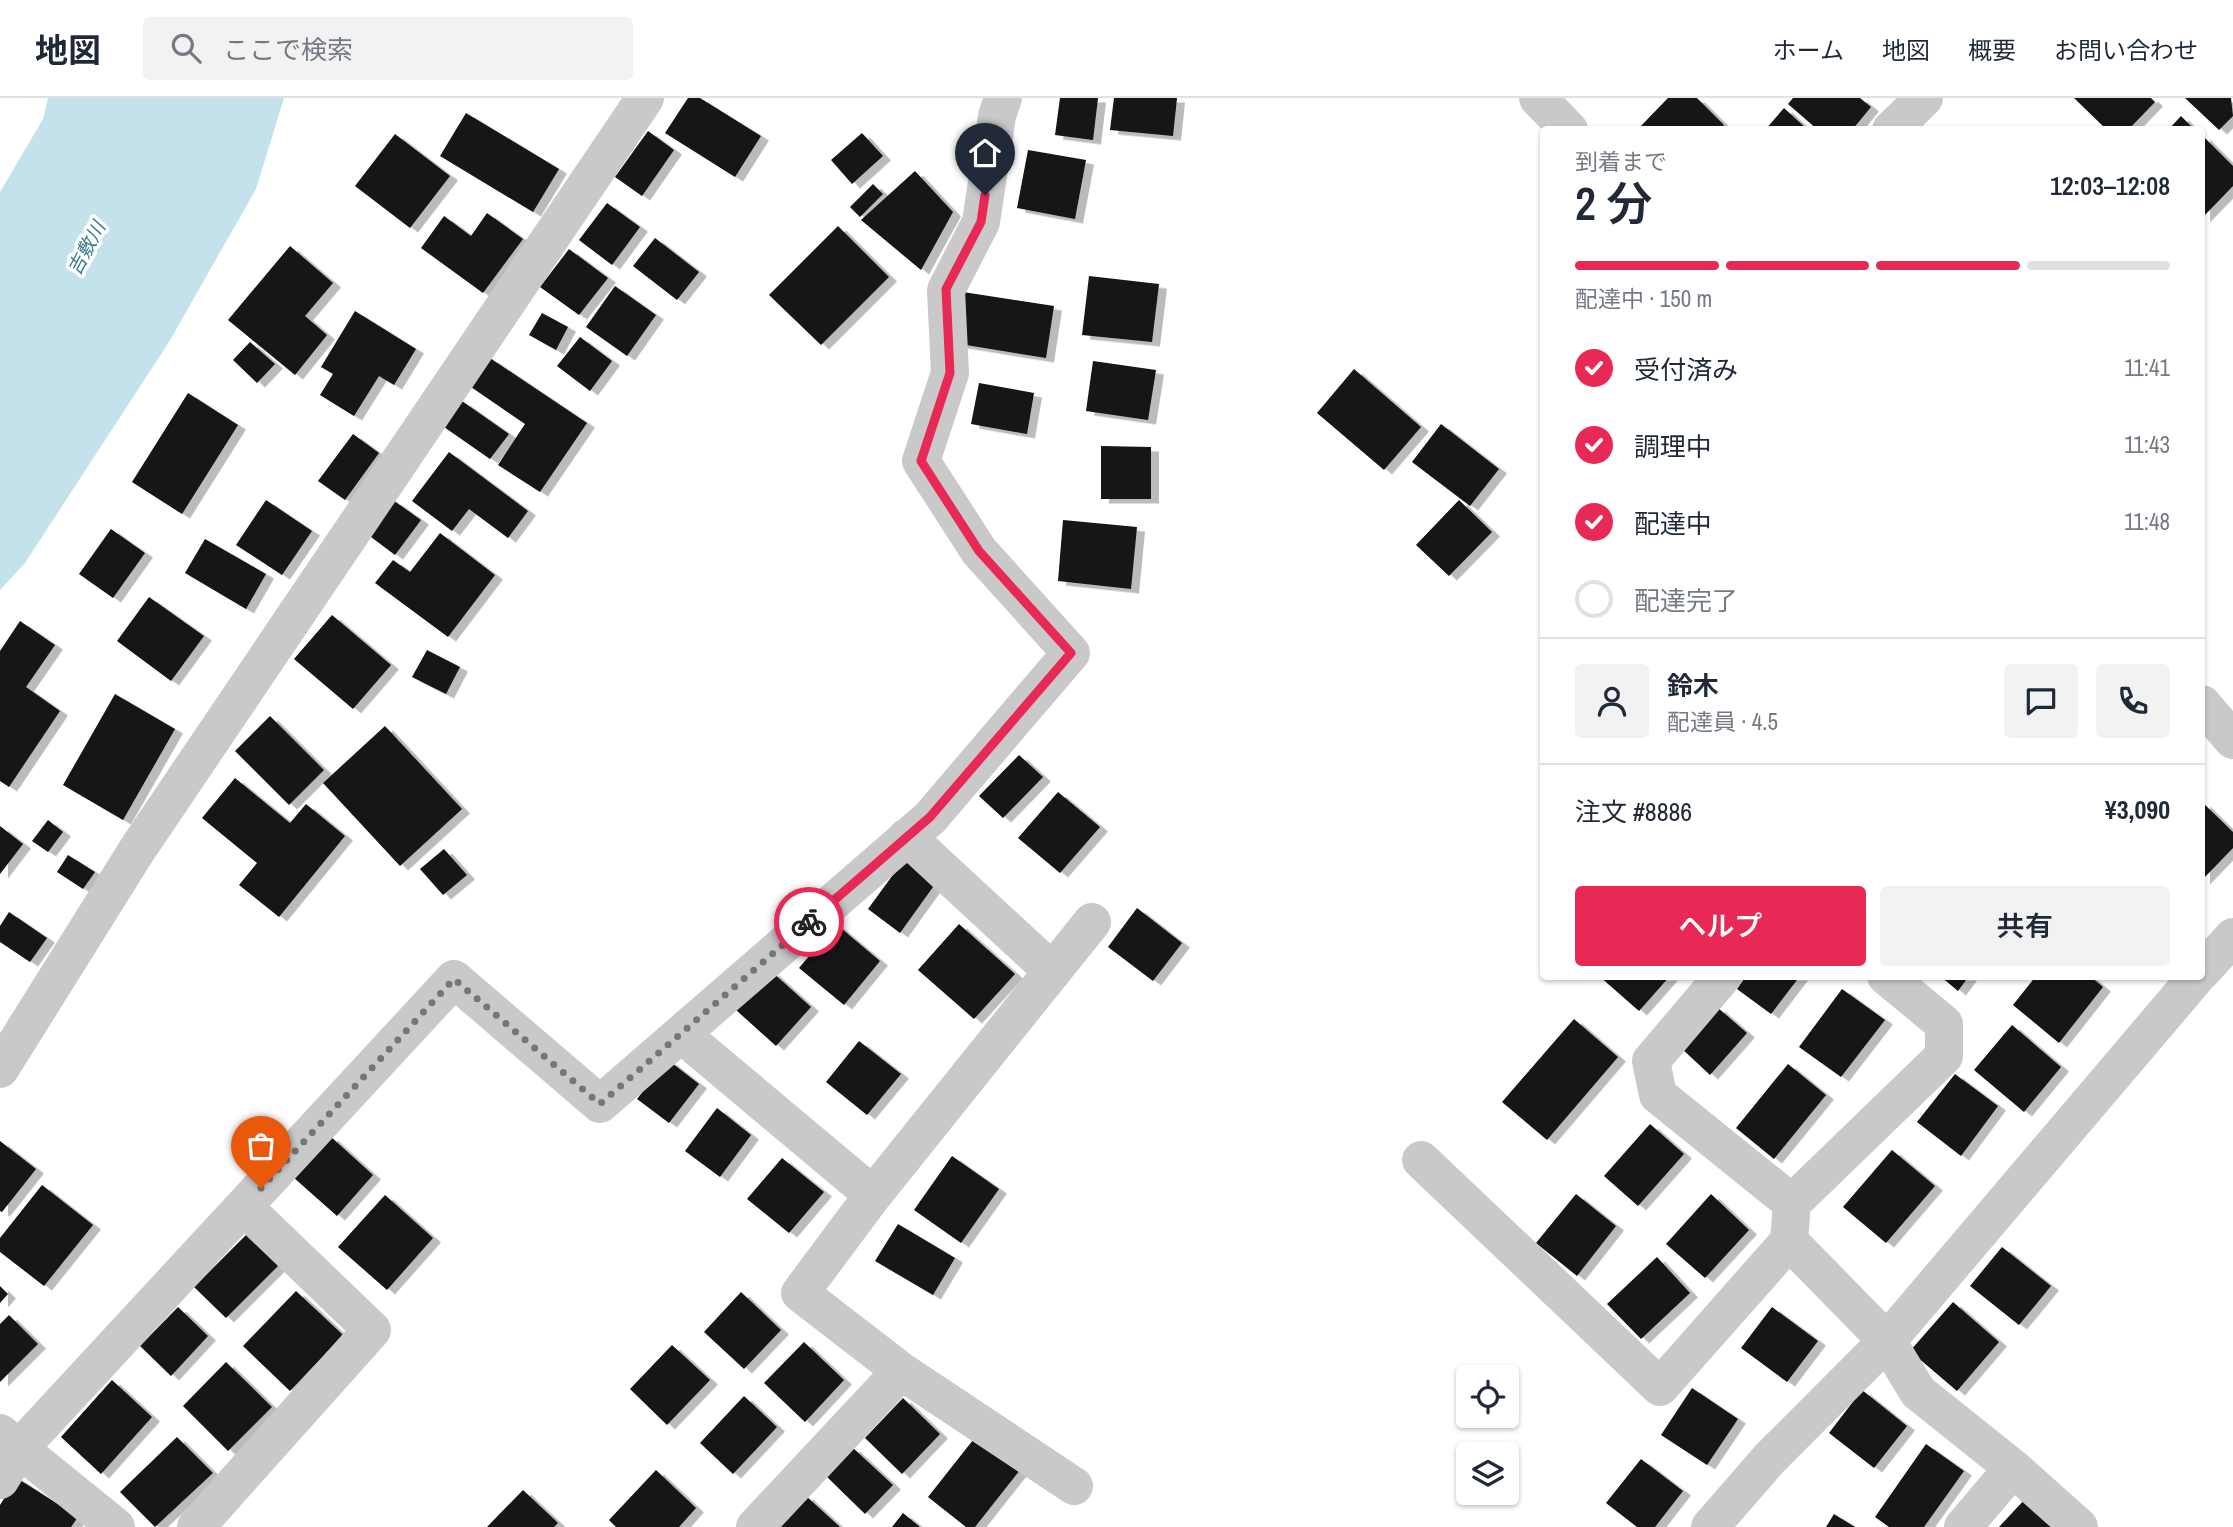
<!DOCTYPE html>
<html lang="ja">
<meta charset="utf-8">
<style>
body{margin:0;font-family:"Archivo Narrow","Noto Sans JP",sans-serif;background:#f2f2f3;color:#1f2937;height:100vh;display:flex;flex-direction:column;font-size:26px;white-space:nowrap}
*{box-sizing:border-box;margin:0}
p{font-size:23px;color:#747a83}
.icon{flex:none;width:38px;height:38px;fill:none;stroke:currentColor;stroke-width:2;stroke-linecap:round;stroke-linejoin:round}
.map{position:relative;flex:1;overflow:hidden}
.side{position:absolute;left:1540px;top:28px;width:665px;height:854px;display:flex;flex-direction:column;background:#fff;border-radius:7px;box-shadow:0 2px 5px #0004}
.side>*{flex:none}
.buttons{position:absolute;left:1456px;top:1267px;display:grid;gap:14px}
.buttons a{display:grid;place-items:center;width:63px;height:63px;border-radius:7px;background:#fff;box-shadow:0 2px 5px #0004;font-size:35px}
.pin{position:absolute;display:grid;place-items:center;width:60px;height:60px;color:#fff;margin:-72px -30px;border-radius:50% 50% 50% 0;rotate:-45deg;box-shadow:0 0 7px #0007}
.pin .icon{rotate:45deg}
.courier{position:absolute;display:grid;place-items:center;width:70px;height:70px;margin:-35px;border:5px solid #e82855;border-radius:50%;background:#fff;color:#222;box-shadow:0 2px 9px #0007}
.summary em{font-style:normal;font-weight:600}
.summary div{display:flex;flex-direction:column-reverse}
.summary{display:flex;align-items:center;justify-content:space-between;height:119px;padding:0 35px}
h1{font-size:46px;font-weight:600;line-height:52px}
.bar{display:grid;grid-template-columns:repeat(4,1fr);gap:10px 7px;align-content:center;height:84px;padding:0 35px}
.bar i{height:9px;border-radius:5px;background:#e0e1e3}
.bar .selected{background:#e82855}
.bar p{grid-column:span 4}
.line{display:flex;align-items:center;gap:18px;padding:0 35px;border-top:2px solid #e0e1e3}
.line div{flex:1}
.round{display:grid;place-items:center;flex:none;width:74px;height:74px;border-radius:7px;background:#f2f2f3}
ol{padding:0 35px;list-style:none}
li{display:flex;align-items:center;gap:21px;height:77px}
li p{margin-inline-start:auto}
li .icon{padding:7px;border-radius:50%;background:#e82855;color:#fff;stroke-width:4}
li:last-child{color:#747a83}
li i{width:38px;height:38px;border:4px solid #e0e1e3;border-radius:50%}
.action{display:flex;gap:14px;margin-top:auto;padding:14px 35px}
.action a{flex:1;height:80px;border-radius:7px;background:#e82855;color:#fff;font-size:28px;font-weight:600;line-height:80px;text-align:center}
.action a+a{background:#f2f2f3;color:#1f2937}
header{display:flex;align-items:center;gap:42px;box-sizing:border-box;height:98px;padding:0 35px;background:#fff;border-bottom:2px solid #e0e1e3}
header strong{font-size:33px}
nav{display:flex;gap:38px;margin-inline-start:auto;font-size:24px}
.search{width:490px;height:63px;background:#f2f2f3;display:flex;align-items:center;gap:18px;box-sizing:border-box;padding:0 24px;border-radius:7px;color:#747a83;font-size:26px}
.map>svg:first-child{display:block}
.water{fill:#c3e2eb}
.building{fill:#131313;filter:url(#shadow)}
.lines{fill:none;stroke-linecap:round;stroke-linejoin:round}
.street{stroke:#c9c9c9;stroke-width:38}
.done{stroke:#767676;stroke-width:7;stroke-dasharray:0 12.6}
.route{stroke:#e82855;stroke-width:9}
.labels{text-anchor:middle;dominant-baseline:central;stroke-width:7;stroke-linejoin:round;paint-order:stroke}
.water-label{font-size:19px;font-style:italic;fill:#397b8e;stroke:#fff}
</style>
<header>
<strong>地図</strong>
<div class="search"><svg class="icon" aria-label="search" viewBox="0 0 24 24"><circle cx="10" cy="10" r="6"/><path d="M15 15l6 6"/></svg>ここで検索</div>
<nav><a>ホーム</a><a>地図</a><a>概要</a><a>お問い合わせ</a></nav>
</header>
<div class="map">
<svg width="2233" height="1429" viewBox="0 0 2233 1429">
<defs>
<filter id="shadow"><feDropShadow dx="8" dy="4.5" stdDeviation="0" flood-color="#0004"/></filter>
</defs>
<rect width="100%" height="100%" fill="#fff"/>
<!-- water -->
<path class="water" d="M48 0H284L256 91 169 244 25 465 0 492V94L43 21Z"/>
<!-- building -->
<path class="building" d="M688 0H700L761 38 735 79 665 35Z
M1060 0H1098L1093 42 1055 37Z
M1114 0H1177L1173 38 1110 32Z
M1668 0H1697L1724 27 1720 32H1637Z
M1793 0H1860L1871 9 1852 32H1818L1788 6Z
M2074 0H2151L2155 4 2128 32H2107Z
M2185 0H2231L2233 18 2219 32Z
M1784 10 1808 32H1765Z
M466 15 559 71 533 114 440 58Z
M2181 18 2195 32H2168Z
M648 33 674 52 642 98 615 79Z
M862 35 883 58 852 86 831 62Z
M395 36 450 78 410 130 355 88Z
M2202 37 2233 68V88L2202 120Z
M1028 52 1086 62 1075 121 1017 110Z
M915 73 953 114 921 172 861 122Z
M873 86 883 96 860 119 850 109Z
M607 105 640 129 612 167 579 142Z
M487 115 523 141 483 195 421 150 444 118 471 138Z
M838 128 889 179 821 247 769 197Z
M655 140 699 174 677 202 633 168Z
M290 148 333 185 305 218 327 237 295 277 228 222Z
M569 151 608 180 579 217 540 189Z
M1089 178 1159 186 1152 244 1082 237Z
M615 188 656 217 627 258 586 229Z
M963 194 1054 208 1046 260 954 245Z
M355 213 416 251 394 287 379 278 354 318 320 297 333 276 321 269Z
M542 215 568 229 556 252 529 237Z
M580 239 612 263 590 293 557 268Z
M250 244 275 266 257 285 233 262Z
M490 260 587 325 540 394 498 367 525 326 471 289Z
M1093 263 1156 272 1148 322 1086 313Z
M1354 271 1421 329 1384 372 1317 315Z
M979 285 1034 295 1027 336 971 326Z
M188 295 238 327 182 416 132 384Z
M462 303 509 336 490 361 444 329Z
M1441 326 1499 371 1470 408 1412 364Z
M353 336 379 355 345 402 318 383Z
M1101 348 1151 349V401H1101Z
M449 354 528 413 508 440 469 411 452 433 412 403Z
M266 402 312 433 282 477 236 447Z
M393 402 421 422 395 457 367 436Z
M1459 402 1492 434 1449 478 1416 447Z
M1063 422 1137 429 1131 491 1058 483Z
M111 431 145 455 113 500 79 476Z
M440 435 495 477 448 539 375 485 393 462 410 474Z
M205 441 266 476 246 511 185 475Z
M149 499 204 538 171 583 117 543Z
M332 517 391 567 353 611 294 561Z
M20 523 55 547 26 589 60 613 9 689 0 683V553Z
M427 552 460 569 446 596 412 579Z
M115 596 175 631 123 722 63 687Z
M270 618 324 672 289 707 235 653Z
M385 628 462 711 400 768 323 685Z
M1019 657 1043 679 1003 720 979 698Z
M235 680 290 725 306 706 345 738 279 819 239 787 257 765 202 720Z
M1058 694 1100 729 1060 775 1018 740Z
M2202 704 2233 734V750L2202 782Z
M48 722 63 734 48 754 32 743Z
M0 728 23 746 0 776Z
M444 751 467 777 443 797 420 771Z
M68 757 95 774 83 791 57 774Z
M906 759 938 782 900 835 868 811Z
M1137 810 1182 845 1153 883 1108 849Z
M9 814 47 840 30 864 0 844V828Z
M836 826 880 863 844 907 799 870Z
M959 826 1015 876 974 921 918 872Z
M771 873 811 909 776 948 736 912Z
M1599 878H1670L1639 913Z
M1746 878H1800L1771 916 1737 891Z
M1940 878H1969L1958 893Z
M2036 878H2090L2103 889 2059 945 2013 907Z
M1842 891 1885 922 1841 979 1799 949Z
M1717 909 1747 935 1710 977 1680 949Z
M1574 921 1618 959 1547 1042 1502 1004Z
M2012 927 2061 969 2024 1014 1974 972Z
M859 943 901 976 867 1017 826 984Z
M668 962 699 986 669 1025 637 1001Z
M1788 966 1826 997 1774 1061 1736 1030Z
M1955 976 1998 1008 1961 1058 1917 1024Z
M717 1010 751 1037 720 1079 685 1053Z
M1650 1026 1684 1056 1638 1108 1604 1078Z
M330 1038 373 1077 337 1118 293 1079Z
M0 1043 36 1071 2 1114 0 1113Z
M1892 1052 1935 1088 1886 1145 1843 1109Z
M952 1058 999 1091 961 1145 914 1112Z
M782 1060 824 1094 789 1135 747 1101Z
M42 1087 93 1127 44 1188 0 1154V1140Z
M1576 1096 1616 1128 1577 1178 1536 1145Z
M1711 1096 1749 1132 1705 1180 1666 1146Z
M385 1097 433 1140 387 1192 338 1149Z
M898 1126 955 1160 933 1197 875 1163Z
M253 1130 284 1162 226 1220 194 1189Z
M2002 1149 2051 1188 2019 1227 1970 1188Z
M1657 1159 1690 1195 1641 1241 1607 1206Z
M0 1188 8 1196 0 1205Z
M296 1193 343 1237 290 1293 243 1248Z
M741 1194 781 1232 744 1271 704 1234Z
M1953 1204 1999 1244 1957 1293 1910 1253Z
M178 1209 208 1238 171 1278 140 1248Z
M1772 1209 1818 1243 1787 1284 1741 1250Z
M9 1217 38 1246 0 1284V1226Z
M804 1244 844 1282 805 1324 764 1285Z
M672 1247 710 1282 667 1327 630 1291Z
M226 1264 272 1309 228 1353 183 1308Z
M112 1282 152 1319 101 1376 61 1339Z
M1692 1290 1738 1321 1707 1367 1661 1337Z
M1862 1292 1907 1328 1874 1370 1829 1335Z
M744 1298 777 1329 733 1376 700 1345Z
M903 1300 940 1336 902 1376 865 1340Z
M977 1337 1020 1372 975 1429H966L928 1399Z
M177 1339 213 1375 155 1429 120 1394Z
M1926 1346 1964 1373 1924 1429H1889L1875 1419Z
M852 1349 893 1387 865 1416 825 1377Z
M1641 1361 1683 1393 1655 1429H1637L1606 1405Z
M656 1372 696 1410 679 1429H616L609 1422Z
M17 1380 78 1419 71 1429H0V1407Z
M523 1392 558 1425 554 1429H487Z
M805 1397 840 1429H775Z
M2026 1400 2058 1429H1999Z
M903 1415 920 1429H892Z
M1834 1416 1855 1429H1826Z"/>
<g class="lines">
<!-- street -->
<path class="street" d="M1538 0 1569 32
M1891 32 1924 0
M2202 606 2233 642
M907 739 1052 873
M2202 873 2233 839
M1723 878 1651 963 1658 997 1792 1105
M1886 878 1944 926V958L1792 1105 1789 1143 1887 1243 2197 878
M681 936 873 1097
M0 971 137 752 645 0
M1421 1062 1660 1289 1789 1143
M901 1273 1074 1388
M0 1335 116 1429
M0 1382 19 1351 454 881 600 1006 930 720 1071 555 979 453 921 363 950 275 946 192 981 124 997 18 1003 0
M196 1429 372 1232 244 1109
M755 1429 901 1273 800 1195 873 1097 1092 824
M1710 1429 1770 1360 1887 1243 1918 1294 2013 1370 2079 1429
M1963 1429 2013 1370"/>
</g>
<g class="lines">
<!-- done -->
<path class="done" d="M261 1090 454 881 600 1006 809 824"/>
<!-- route -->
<path class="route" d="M809 824 930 719 1071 555 979 453 921 363 950 275 946 191 981 124 985 97"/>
</g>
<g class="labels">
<!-- water labels -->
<g class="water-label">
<text transform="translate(86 150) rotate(-62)">吉敷川</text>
</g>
</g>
</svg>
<div class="buttons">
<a><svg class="icon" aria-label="locate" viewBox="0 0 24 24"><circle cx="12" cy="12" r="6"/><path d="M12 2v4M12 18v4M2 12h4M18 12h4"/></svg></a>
<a><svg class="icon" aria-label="layers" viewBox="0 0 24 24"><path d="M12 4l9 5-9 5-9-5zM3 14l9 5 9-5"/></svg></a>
</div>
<div class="pin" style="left:261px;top:1090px;background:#ea580c"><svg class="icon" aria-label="bag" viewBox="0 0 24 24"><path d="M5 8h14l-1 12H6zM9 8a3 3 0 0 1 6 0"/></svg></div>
<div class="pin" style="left:985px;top:97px;background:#1f2937"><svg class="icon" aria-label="home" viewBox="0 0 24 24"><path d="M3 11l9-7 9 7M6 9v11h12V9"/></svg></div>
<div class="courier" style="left:809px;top:824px"><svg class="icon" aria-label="bike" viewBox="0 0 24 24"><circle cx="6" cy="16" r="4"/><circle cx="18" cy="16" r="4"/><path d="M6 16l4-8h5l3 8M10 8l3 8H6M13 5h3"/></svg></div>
<section class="side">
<div class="summary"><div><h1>2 分</h1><p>到着まで</p></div><em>12:03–12:08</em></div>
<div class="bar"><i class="selected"></i><i class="selected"></i><i class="selected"></i><i></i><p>配達中 · 150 m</p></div>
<ol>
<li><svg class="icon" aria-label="check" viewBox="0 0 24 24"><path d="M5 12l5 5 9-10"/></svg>受付済み<p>11:41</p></li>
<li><svg class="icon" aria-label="check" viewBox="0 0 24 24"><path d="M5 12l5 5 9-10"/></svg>調理中<p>11:43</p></li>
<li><svg class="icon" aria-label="check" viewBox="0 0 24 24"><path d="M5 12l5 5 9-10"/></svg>配達中<p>11:48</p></li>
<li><i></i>配達完了</li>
</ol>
<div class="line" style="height:126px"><a class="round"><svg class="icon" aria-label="person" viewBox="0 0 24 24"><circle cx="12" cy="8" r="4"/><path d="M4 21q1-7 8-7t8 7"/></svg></a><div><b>鈴木</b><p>配達員 · 4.5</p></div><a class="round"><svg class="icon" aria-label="chat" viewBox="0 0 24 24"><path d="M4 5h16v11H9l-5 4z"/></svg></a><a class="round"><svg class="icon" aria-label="phone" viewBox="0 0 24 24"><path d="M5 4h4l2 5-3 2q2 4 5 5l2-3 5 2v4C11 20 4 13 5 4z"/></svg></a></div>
<div class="line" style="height:91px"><div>注文 #8886</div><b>¥3,090</b></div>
<div class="action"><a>ヘルプ</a><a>共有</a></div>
</section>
</div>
